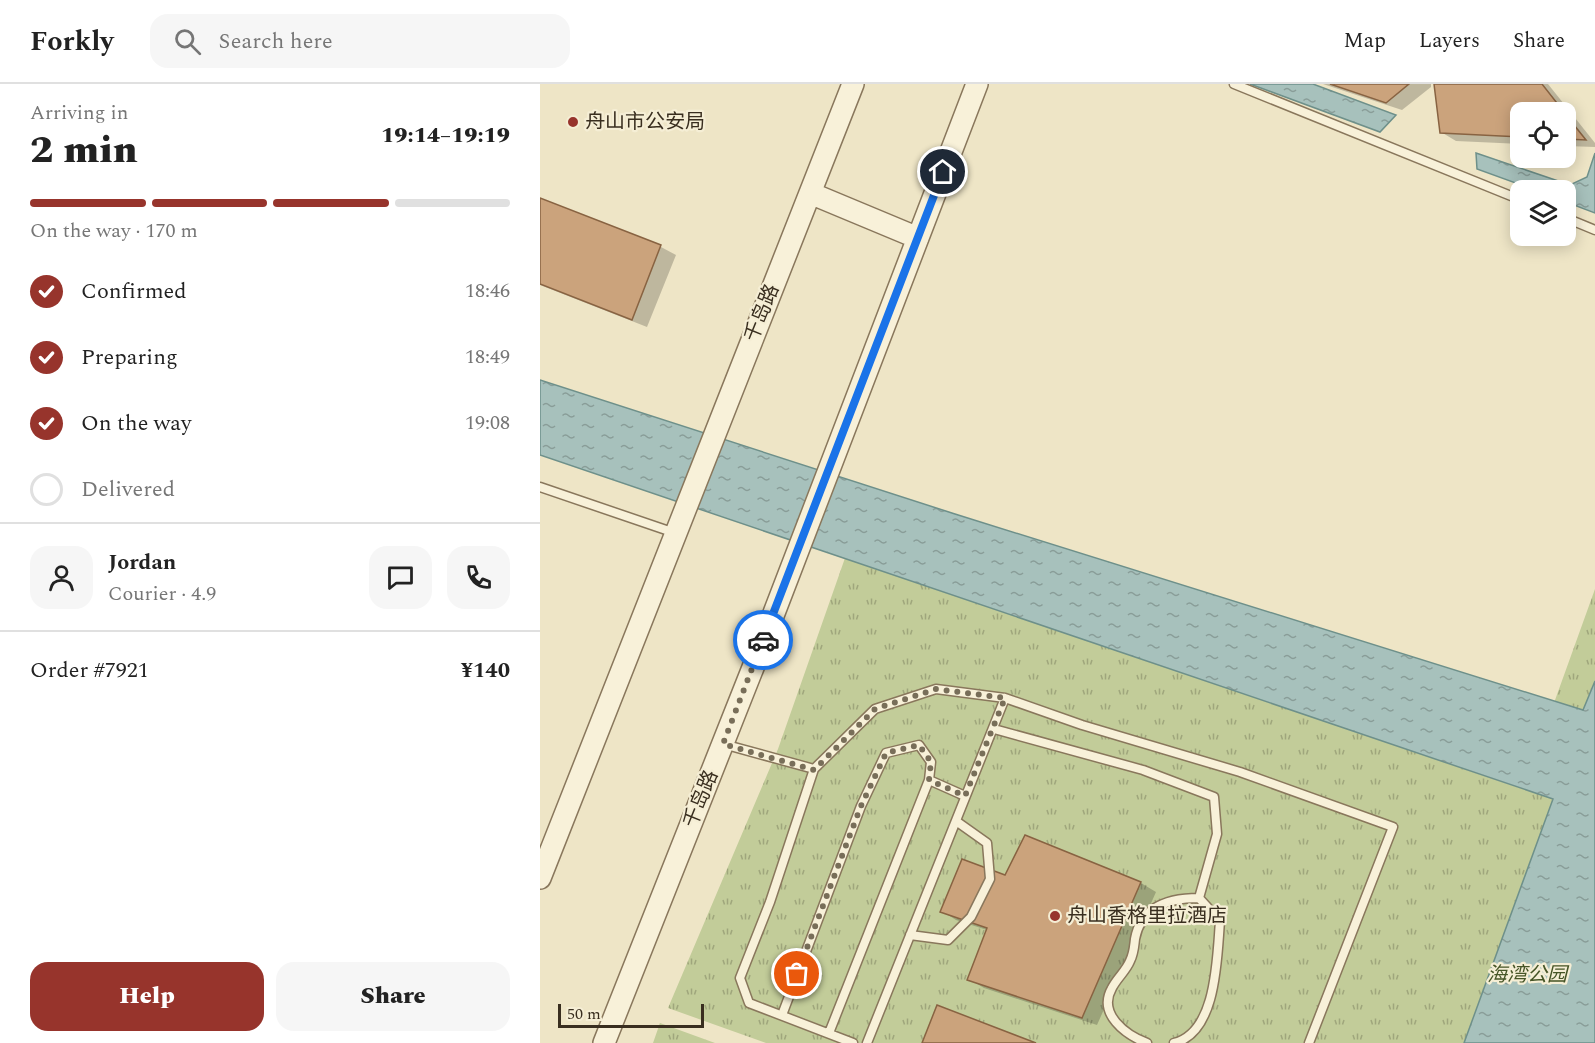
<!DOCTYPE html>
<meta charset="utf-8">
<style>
body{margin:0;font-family:Spectral,"Noto Sans SC",serif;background:#f6f6f6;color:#222;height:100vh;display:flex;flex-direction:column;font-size:22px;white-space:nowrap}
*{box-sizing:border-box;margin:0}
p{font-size:20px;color:#767676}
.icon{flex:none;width:33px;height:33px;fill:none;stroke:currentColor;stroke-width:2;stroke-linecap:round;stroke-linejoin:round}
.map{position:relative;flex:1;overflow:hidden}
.sheet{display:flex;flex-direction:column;background:#fff;width:540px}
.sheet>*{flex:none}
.tools{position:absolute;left:970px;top:18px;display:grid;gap:12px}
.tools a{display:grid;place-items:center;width:66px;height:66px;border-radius:12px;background:#fff;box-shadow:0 3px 15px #0003;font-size:30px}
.scale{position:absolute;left:18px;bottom:15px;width:146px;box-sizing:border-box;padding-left:6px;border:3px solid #392e1f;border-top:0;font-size:16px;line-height:21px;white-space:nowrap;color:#392e1f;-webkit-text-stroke:4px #f5eed5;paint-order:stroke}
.pin{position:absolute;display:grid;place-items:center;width:51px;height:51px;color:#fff;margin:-26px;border:3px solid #fff;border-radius:50%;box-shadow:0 2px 6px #0007}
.courier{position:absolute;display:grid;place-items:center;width:60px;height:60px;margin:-30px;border:4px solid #1a73e8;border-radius:50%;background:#fff;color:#222;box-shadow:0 2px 8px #0007}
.headline em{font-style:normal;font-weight:800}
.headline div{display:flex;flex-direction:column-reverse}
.headline{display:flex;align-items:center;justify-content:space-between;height:102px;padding:0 30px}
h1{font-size:39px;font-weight:800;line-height:45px}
.bar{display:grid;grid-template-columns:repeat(4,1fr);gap:9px 6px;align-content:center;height:72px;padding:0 30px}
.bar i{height:8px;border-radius:4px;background:#e0e0e0}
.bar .on{background:#97342c}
.bar p{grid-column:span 4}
.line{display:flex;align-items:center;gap:15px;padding:0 30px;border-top:2px solid #e0e0e0}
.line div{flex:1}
.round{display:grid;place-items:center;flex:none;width:63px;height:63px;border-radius:18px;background:#f6f6f6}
ol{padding:0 30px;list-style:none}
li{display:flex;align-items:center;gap:18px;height:66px}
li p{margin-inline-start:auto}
li .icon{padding:6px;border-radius:50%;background:#97342c;color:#fff;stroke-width:4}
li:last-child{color:#767676}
li i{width:33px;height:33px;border:3px solid #e0e0e0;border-radius:50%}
.cta{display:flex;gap:12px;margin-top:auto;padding:12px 30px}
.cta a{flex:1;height:69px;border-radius:18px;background:#97342c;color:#fff;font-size:24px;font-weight:800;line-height:69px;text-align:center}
.cta a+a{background:#f6f6f6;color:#222}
header{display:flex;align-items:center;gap:36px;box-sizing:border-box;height:84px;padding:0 30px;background:#fff;border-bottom:2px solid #e0e0e0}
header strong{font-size:28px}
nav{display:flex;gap:33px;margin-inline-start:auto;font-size:21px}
.search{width:420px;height:54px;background:#f6f6f6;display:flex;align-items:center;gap:15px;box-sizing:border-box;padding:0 21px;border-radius:18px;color:#767676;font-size:22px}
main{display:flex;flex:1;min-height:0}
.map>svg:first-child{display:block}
.grass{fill:url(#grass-tufts)}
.water{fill:url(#water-ripples);stroke:#6e908a;stroke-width:1.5}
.shadow{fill:#0003}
.building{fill:#cba37c;stroke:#886342;stroke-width:1.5}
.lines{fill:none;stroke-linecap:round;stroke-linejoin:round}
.service-casing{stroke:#89775c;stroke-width:11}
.tertiary-casing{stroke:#89775c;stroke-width:24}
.service{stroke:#f8f1d9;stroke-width:8}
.tertiary{stroke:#f8f1d9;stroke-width:21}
.done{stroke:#786e59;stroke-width:6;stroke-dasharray:0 10.8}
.route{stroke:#1a73e8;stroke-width:8}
.poi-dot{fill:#97342c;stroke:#f5eed5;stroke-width:2}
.labels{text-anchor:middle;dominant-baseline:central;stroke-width:4.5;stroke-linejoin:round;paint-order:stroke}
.poi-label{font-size:20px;fill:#392e1f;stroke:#f5eed5;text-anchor:start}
.street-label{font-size:20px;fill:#392e1f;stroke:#f5eed5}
.park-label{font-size:20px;font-style:italic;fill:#465526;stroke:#f5eed5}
</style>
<header>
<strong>Forkly</strong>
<div class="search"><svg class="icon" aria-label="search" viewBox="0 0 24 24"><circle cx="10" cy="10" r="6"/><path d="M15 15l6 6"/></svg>Search here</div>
<nav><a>Map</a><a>Layers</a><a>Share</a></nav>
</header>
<main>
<section class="sheet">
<div class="headline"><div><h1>2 min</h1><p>Arriving in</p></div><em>19:14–19:19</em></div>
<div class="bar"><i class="on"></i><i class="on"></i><i class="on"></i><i></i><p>On the way · 170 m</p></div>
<ol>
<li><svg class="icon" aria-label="check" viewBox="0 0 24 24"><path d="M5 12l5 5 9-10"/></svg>Confirmed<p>18:46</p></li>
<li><svg class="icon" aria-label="check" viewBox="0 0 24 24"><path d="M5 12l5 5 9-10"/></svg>Preparing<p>18:49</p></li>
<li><svg class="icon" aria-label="check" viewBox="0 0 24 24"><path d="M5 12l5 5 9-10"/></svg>On the way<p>19:08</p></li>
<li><i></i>Delivered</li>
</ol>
<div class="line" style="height:108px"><a class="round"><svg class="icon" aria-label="person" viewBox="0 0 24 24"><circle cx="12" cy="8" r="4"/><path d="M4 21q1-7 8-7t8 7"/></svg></a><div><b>Jordan</b><p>Courier · 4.9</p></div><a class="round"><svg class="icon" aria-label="chat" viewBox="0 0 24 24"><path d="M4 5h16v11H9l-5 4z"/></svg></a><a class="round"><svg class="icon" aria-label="phone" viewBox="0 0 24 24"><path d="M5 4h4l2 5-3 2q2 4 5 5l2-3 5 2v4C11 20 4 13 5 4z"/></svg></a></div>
<div class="line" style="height:78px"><div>Order #7921</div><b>¥140</b></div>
<div class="cta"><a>Help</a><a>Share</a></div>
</section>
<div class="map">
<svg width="1055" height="959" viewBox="0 0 1055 959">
<defs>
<pattern id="grass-tufts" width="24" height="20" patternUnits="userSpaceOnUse" patternTransform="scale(1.5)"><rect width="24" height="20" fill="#c2cc99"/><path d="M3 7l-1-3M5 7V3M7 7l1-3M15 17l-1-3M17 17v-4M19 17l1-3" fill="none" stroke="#9fa67c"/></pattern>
<pattern id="water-ripples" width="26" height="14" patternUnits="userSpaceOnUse" patternTransform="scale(1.5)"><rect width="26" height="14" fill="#a7c1bc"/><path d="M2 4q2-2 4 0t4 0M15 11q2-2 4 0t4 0" fill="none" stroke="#899d98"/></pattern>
</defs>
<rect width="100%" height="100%" fill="#eee5c6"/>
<!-- grass -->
<path class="grass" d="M305 474 983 705 1055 505V959H226L128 924 238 665Z
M120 939 175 959H113Z"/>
<!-- water -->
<path class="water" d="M710 0H773L856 31 840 48Z
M936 69 1030 101 1047 93 1055 69V129L1026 118V106H995L937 85Z
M0 296 415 430 1043 626 1055 597V959H924L1013 715 0 371Z"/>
<!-- shadow -->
<path class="shadow" d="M783 0H891V3L862 26Z
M895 0H1008L1055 59V63L1026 62V28H981V60L916 57 901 48Z
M0 115 121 163 136 171 107 243 0 201Z
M486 753 601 799 616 808 557 941 444 904 429 895 447 846 416 836 402 827 465 793Z"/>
<!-- building -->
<path class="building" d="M790 0H869L846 19Z
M894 0H1002L1024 28H981V53L900 49Z
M1026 31 1046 56 1026 55Z
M0 114 121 161 92 236 0 200Z
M485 751 601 798 542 934 427 896 447 844 400 828 422 775 465 791Z
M397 921 496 959H382Z"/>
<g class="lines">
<defs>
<path id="service" d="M694 0 981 116
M1026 134 1055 146
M0 403 135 449
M454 645 603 686 674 713 677 750 659 814
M183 660 274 685
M370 851 408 856 431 833 450 795 447 759 416 737
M242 931 321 722 346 669 379 661 391 678 389 696 425 712
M289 949 389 696
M313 959 209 919 200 894 230 818 274 685 335 625 396 605 465 614 542 641 700 688 853 743 769 959
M327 959 465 614
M607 959C586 951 557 930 572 904 577 894 586 887 590 877 594 869 594 863 595 855 601 822 630 814 659 814L680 837C677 873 677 949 634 959"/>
<path id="tertiary" d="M270 109 378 154
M0 794 313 0
M64 959 216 576 437 0"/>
</defs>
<!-- service casing -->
<use href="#service" class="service-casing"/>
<!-- tertiary casing -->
<use href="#tertiary" class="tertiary-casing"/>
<!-- service -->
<use href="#service" class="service"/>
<!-- tertiary -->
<use href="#tertiary" class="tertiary"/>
</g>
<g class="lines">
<!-- done -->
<path class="done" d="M223 556 183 660 274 686 335 625 396 605 465 614 425 712 389 696 391 678 379 661 346 669 321 722 257 890"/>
<!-- route -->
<path class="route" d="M223 556 403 88"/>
</g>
<!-- markers -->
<g class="poi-dot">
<circle cx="33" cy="38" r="6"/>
<circle cx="515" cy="832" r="6"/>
</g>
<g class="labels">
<!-- poi labels -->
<g class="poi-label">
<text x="45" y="38">舟山市公安局</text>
<text x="527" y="832">舟山香格里拉酒店</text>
</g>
<!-- street labels -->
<g class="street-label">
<text transform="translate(222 229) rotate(-68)">千岛路</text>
<text transform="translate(161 715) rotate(-68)">千岛路</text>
</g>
<!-- park labels -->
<g class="park-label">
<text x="987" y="891">海湾公园</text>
</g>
</g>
</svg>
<div class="tools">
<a><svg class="icon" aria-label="locate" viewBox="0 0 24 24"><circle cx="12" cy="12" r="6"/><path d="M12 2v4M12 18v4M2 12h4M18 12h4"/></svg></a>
<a><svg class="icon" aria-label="layers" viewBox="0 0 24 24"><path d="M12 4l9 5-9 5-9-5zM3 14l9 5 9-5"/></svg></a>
</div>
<div class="scale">50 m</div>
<div class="pin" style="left:257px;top:890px;background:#ea580c"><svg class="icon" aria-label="bag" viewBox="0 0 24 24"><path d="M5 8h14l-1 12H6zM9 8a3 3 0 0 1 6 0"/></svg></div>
<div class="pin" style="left:403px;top:88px;background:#1f2937"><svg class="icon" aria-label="home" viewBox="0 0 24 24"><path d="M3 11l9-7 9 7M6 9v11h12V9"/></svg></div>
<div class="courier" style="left:223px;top:556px"><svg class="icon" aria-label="car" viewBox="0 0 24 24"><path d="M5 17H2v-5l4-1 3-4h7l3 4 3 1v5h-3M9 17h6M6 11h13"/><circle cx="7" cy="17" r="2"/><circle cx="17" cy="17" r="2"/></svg></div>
</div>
</main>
